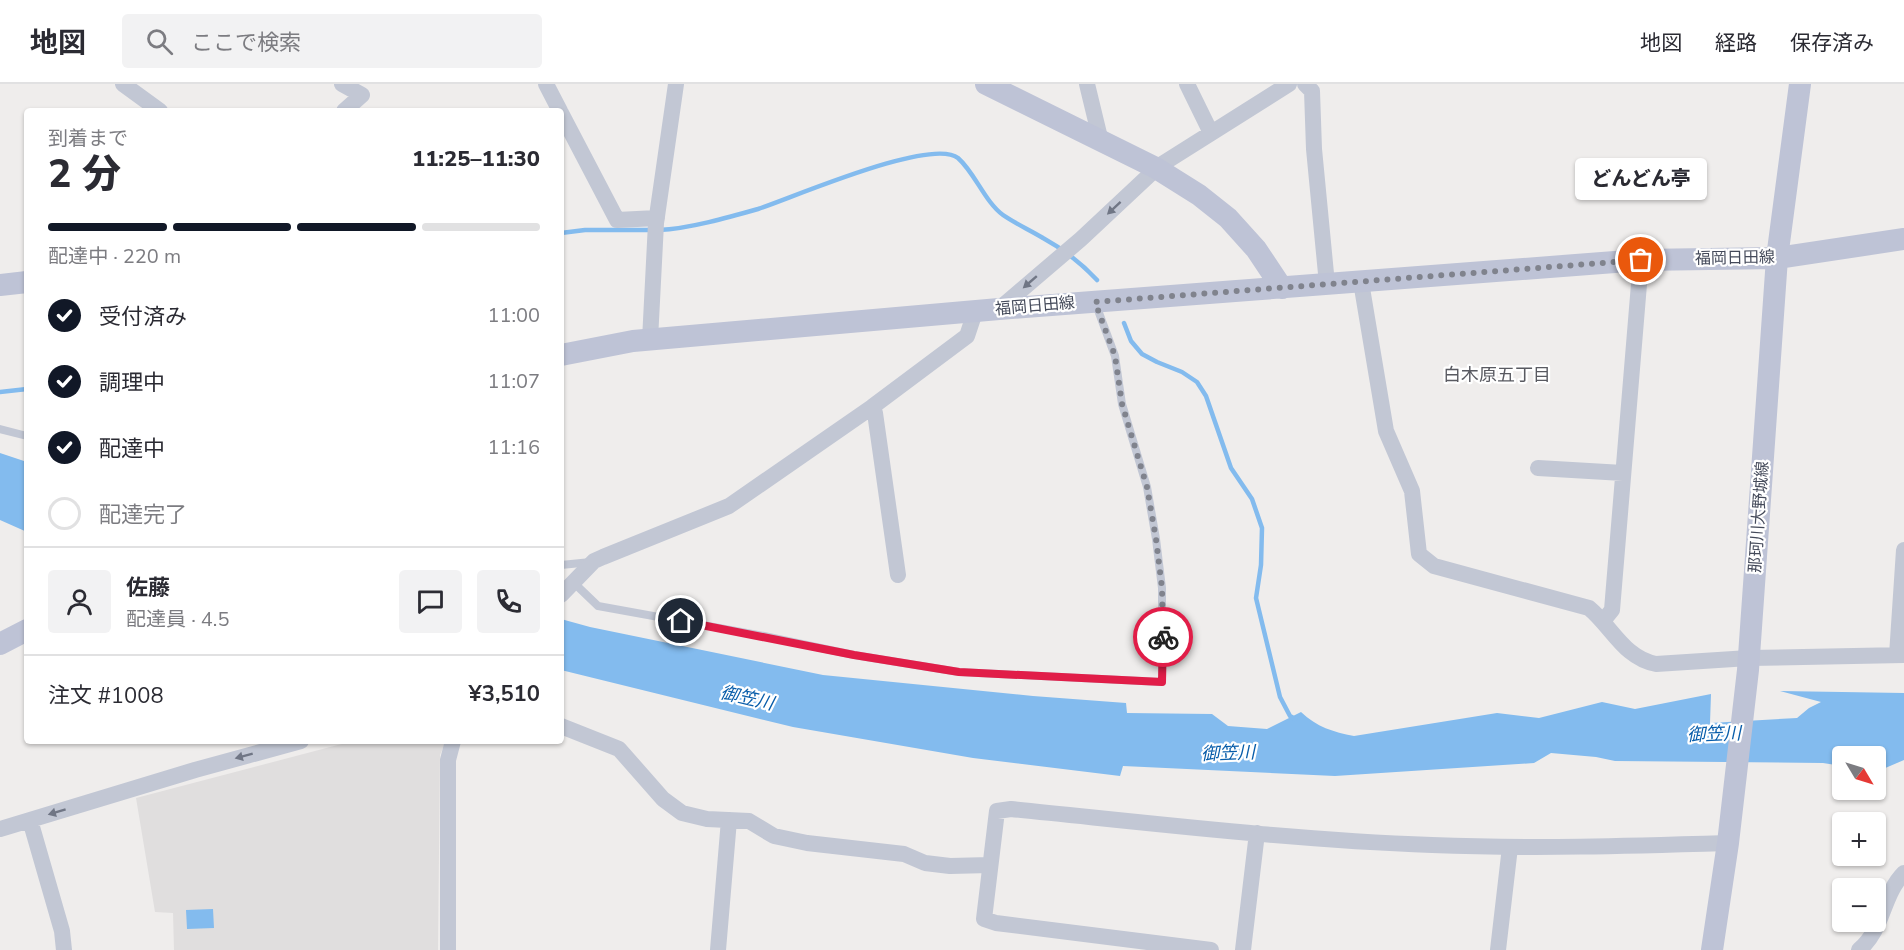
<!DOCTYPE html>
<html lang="ja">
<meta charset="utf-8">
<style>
body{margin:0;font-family:"Nunito Sans","Noto Sans JP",sans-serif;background:#f2f2f3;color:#2b2b33;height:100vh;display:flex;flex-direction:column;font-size:22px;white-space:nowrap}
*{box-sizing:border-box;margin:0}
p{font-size:20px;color:#7c7c81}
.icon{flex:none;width:33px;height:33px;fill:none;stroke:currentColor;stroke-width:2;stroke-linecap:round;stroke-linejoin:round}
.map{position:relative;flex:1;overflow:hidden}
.side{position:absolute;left:24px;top:24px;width:540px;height:636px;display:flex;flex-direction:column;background:#fff;border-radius:6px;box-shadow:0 2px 4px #0004}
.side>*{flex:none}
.needle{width:39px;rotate:128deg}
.fabs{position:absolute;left:1832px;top:662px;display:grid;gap:12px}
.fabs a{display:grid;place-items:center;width:54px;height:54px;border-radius:6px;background:#fff;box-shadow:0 2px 4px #0004;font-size:30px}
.pin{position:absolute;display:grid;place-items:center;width:51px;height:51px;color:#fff;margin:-26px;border:3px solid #fff;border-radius:50%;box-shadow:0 2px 6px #0007}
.courier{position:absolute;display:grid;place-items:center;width:60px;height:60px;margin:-30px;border:4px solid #e11d48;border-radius:50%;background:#fff;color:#222;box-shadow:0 2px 8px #0007}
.bubble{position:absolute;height:42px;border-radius:6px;background:#fff;box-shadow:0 2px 4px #0004;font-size:20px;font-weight:800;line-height:42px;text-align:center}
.headline em{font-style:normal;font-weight:800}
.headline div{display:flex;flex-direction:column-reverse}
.headline{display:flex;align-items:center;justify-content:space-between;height:102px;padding:0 24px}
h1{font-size:39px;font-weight:800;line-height:45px}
.bar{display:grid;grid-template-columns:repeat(4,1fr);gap:9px 6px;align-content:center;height:72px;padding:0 24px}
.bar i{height:8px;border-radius:4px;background:#e1e1e2}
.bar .active{background:#111827}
.bar p{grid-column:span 4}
.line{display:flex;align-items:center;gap:15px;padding:0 24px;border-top:2px solid #e1e1e2}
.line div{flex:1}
.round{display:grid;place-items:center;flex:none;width:63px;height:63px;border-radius:6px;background:#f2f2f3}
ol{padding:0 24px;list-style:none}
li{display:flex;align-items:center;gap:18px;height:66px}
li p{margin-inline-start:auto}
li .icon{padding:6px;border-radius:50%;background:#111827;color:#fff;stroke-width:4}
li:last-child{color:#7c7c81}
li i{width:33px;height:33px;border:3px solid #e1e1e2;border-radius:50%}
header{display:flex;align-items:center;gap:36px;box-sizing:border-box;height:84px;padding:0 30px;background:#fff;border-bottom:2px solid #e1e1e2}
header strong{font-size:28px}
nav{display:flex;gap:33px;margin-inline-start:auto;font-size:21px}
.search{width:420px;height:54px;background:#f2f2f3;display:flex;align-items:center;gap:15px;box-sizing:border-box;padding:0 21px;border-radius:6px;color:#7c7c81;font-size:22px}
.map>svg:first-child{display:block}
.education{fill:#e0dede}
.water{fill:#83bbee}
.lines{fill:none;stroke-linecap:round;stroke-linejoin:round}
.stream{stroke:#83bbee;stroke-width:4.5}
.lane{stroke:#c2c7d4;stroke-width:8}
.street{stroke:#c2c7d4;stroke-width:16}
.secondary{stroke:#bec3d6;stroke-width:22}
.oneway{fill:#707685}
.done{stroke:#80838d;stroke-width:6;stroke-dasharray:0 10.8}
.route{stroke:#e11d48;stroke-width:8}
.labels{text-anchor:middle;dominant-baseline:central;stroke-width:4.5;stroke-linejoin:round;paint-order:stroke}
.street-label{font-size:16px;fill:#444a5a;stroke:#fff}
.neighbourhood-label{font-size:18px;fill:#595a61;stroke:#fff}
.water-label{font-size:18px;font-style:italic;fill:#085daa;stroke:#fff}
</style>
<header>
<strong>地図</strong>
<div class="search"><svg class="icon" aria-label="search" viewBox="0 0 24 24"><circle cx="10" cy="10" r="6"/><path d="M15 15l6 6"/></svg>ここで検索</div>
<nav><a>地図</a><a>経路</a><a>保存済み</a></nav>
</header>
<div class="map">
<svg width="1904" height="866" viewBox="0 0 1904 866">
<rect width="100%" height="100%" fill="#efedec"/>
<!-- education -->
<path class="education" d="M353 657H446L440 671 438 866H174L173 829 155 828 136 714Z"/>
<!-- water -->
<path class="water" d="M0 369 27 378V448L0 436Z
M561 535 590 543 823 591 1033 612 1126 619 1127 629 1212 630 1228 642 1267 645 1301 628C1317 643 1333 648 1354 652L1497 629 1539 634 1602 618 1635 625 1711 610 1710 639 1797 634 1809 624 1821 618 1780 607 1904 609V676L1876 688 1875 672H1842V682L1823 679 1615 677 1596 673 1551 669 1534 679 1335 692 1123 682 1120 692 973 674 793 643 561 586Z
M213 825 214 844 187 845 186 826Z"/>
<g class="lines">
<!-- stream -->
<path class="stream" d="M659 146C688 145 730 133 758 125 792 114 931 53 958 74 975 89 985 118 1003 131 1016 140 1030 146 1043 154 1063 165 1082 180 1097 196
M561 149 585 146H651
M1124 239 1131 257 1142 270 1157 278 1182 288 1197 298 1206 312 1231 384 1252 415 1262 444 1261 481 1256 514 1280 613 1290 632 1295 635
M0 308 27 305"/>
<!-- lane -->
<path class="lane" d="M0 345 27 352
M561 481 591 478
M573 498 598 522 764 552 854 571 959 588 1162 598V504L1156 455 1147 403 1122 320 1115 272 1095 218"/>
<!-- street -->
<path class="street" d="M123 0 160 27
M342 0 362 11 344 27
M546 0 560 27
M1087 0 1101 58
M1187 0 1211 49
M1305 0 1312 7 1314 65 1327 200
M561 29 617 136 657 134
M1361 198 1386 347 1412 407 1419 470 1434 482 1589 524C1612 543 1624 574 1656 580L1749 574 1904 571
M999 225 1081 155 1159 82 1289 0
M650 256 656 139 676 0
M872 323 875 329 898 491
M1538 384 1623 389
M561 511 594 477 603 473 729 422 872 323 967 252 975 228
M1603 537 1612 526 1641 176
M1897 571 1904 466
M561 642 619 665 663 715 682 729 707 735 749 737 774 752 807 759 904 770 925 779 950 782 990 781
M30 736 62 847 64 866
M0 745 195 686 301 657
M448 866V676L453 657
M718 866 729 736
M1211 866 996 839 984 835 997 727 1011 725C1151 739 1292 756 1432 761 1531 765 1630 762 1728 759
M1243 866 1257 749
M1498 866 1510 763
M1859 866C1884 845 1882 811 1904 789"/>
<!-- secondary -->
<path class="secondary" d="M986 0 1156 84 1199 111 1228 134 1256 165 1282 204
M0 201 27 198
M561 271 633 257 999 225 1641 176 1777 174 1904 155
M0 560 27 546
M1712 866 1728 759 1748 586 1777 174 1800 0"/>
</g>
<!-- one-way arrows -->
<defs><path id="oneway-solid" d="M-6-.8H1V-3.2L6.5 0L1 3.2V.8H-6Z" transform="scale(1.5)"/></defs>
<g class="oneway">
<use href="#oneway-solid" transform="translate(1114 124) rotate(137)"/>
<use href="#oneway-solid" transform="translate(1030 198) rotate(139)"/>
<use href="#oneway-solid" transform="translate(244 672) rotate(165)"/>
<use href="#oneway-solid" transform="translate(57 728) rotate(163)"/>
</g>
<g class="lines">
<!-- done -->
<path class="done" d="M1163 553 1162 504 1156 455 1147 403 1122 320 1115 272 1095 218 1641 176"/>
<!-- route -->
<path class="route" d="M681 537 854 571 959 588 1162 598 1163 553"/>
</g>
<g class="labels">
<!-- street labels -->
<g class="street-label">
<text transform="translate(1735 174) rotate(-1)">福岡日田線</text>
<text transform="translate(1035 222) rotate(-5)">福岡日田線</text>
<text transform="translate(1759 433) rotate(-86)">那珂川大野城線</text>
</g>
<!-- neighbourhood labels -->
<g class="neighbourhood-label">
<text x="1497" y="291">白木原五丁目</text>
</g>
<!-- water labels -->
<g class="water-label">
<text transform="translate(747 614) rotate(13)">御笠川</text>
<text transform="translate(1714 650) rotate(-2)">御笠川</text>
<text transform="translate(1228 669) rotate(-2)">御笠川</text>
</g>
</g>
</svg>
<div class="fabs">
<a><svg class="needle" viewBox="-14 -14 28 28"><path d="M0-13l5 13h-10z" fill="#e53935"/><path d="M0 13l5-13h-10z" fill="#7c7c81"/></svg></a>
<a>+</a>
<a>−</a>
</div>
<div class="pin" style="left:1641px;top:176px;background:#ea580c"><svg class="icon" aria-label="bag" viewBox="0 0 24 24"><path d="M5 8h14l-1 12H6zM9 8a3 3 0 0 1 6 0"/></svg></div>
<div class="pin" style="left:681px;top:537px;background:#1f2937"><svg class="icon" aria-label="home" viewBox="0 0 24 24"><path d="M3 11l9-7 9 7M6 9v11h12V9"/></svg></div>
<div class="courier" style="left:1163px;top:553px"><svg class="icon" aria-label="bike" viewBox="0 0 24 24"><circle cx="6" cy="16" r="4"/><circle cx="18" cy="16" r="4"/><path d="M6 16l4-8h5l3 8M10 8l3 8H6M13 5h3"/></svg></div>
<div class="bubble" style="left:1575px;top:74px;width:132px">どんどん亭</div>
<section class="side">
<div class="headline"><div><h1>2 分</h1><p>到着まで</p></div><em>11:25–11:30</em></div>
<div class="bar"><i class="active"></i><i class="active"></i><i class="active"></i><i></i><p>配達中 · 220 m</p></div>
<ol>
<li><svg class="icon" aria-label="check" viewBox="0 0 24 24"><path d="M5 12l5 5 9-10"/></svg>受付済み<p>11:00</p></li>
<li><svg class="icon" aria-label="check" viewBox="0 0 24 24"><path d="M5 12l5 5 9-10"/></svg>調理中<p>11:07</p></li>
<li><svg class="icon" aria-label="check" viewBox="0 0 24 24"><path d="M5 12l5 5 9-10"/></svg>配達中<p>11:16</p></li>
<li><i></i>配達完了</li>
</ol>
<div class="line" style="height:108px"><a class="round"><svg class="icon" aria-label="person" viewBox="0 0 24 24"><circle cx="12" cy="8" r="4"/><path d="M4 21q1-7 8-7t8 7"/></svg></a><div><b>佐藤</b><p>配達員 · 4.5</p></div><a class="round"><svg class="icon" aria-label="chat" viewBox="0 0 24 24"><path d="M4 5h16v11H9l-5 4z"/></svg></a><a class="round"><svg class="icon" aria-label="phone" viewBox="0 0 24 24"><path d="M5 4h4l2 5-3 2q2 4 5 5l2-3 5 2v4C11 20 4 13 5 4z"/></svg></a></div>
<div class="line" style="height:78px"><div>注文 #1008</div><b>¥3,510</b></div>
</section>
</div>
